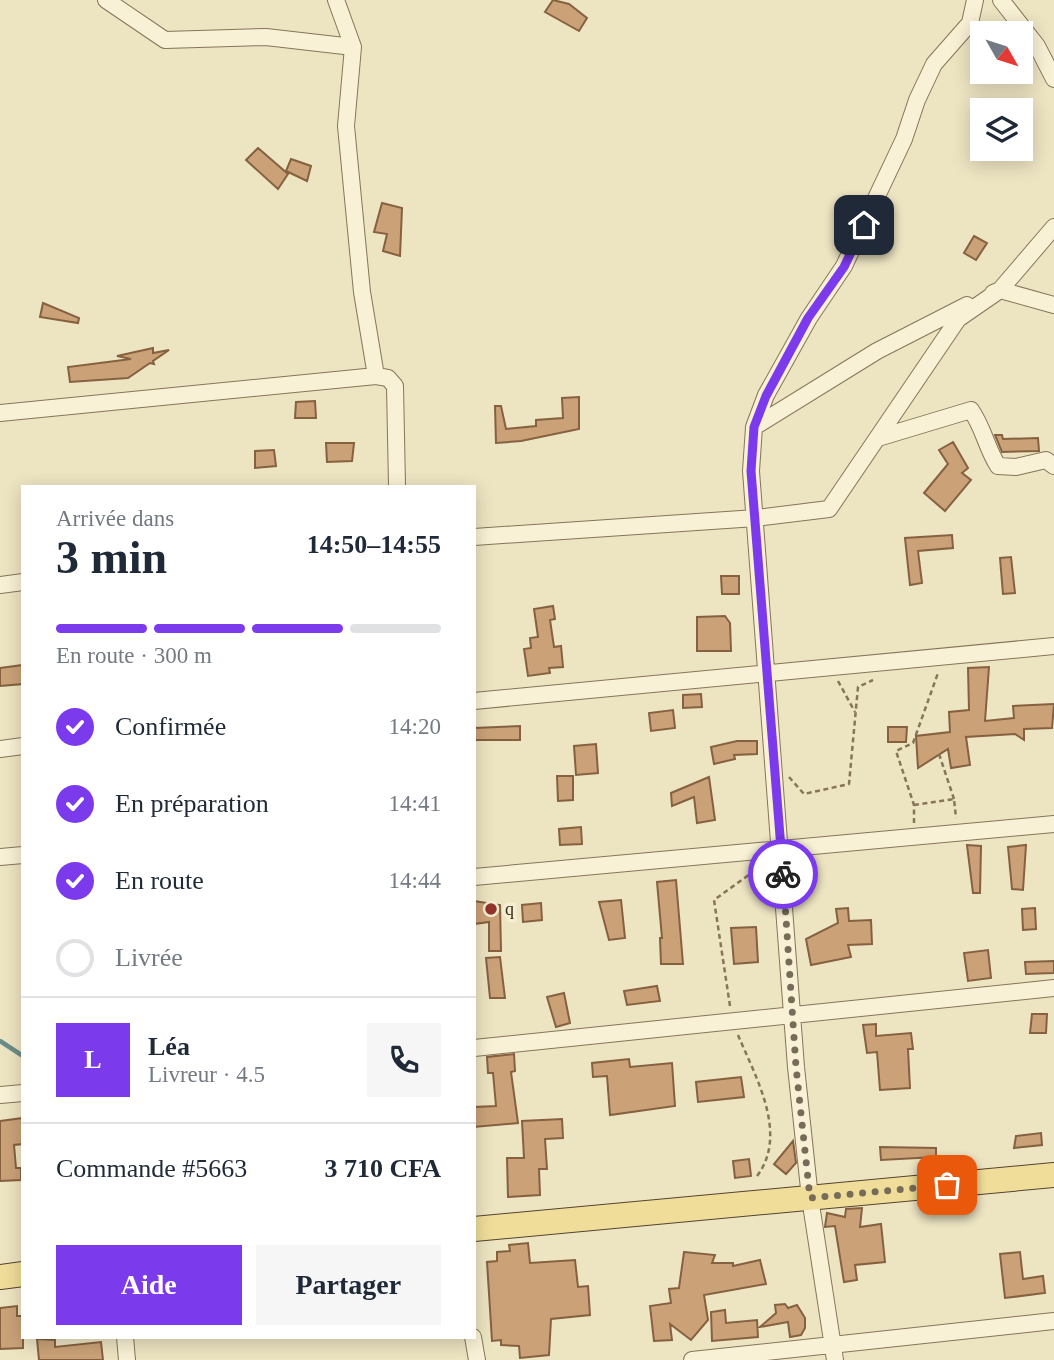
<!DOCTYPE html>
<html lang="fr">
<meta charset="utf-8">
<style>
body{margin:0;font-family:"Times New Roman",serif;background:#f6f6f7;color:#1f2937;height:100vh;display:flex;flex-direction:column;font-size:26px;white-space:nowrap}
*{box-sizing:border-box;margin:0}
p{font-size:23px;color:#747a83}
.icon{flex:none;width:38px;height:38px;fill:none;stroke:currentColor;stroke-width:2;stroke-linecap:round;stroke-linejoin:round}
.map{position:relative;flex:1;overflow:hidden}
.drawer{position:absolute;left:21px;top:485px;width:455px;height:854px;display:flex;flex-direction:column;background:#fff;border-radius:0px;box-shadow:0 4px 18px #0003}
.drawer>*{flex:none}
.needle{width:46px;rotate:129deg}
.tools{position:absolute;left:970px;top:21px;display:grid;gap:14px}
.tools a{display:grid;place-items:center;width:63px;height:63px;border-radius:0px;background:#fff;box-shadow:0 4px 18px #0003;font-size:35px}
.pin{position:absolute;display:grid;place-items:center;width:60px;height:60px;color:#fff;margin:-30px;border-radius:14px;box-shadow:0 4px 10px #0006}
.courier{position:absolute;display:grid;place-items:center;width:70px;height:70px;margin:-35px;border:5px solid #7c3aed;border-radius:50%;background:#fff;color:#222;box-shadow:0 2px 9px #0007}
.headline em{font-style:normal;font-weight:700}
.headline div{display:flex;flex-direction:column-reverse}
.headline{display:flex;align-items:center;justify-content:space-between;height:119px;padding:0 35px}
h1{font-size:46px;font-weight:700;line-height:52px}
.bar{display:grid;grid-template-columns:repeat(4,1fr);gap:10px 7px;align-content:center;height:84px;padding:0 35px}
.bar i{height:9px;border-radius:5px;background:#e0e1e3}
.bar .selected{background:#7c3aed}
.bar p{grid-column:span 4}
.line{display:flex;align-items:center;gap:18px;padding:0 35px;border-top:2px solid #e0e1e3}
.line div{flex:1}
.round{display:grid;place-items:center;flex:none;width:74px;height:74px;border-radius:0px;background:#f6f6f7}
ol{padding:0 35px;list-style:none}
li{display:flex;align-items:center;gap:21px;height:77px}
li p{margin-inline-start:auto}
li .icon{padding:7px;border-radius:50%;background:#7c3aed;color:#fff;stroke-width:4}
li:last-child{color:#747a83}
li i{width:38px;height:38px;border:4px solid #e0e1e3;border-radius:50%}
.action{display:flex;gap:14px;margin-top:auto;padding:14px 35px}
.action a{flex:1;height:80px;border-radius:0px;background:#7c3aed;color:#fff;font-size:28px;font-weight:700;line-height:80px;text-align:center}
.action a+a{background:#f6f6f7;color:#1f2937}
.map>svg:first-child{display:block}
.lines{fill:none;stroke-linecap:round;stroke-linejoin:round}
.stream{stroke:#6b8d88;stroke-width:4.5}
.building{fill:#cba278;stroke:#856140;stroke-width:2}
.street-casing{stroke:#867559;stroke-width:18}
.primary-casing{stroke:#54432e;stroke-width:26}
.path{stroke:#867559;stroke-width:2.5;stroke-dasharray:5 3.5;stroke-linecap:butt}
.street{stroke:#f8f1d5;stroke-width:16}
.primary{stroke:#f0dd9a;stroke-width:24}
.done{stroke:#766c57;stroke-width:7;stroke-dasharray:0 12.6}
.route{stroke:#7c3aed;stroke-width:9}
.poi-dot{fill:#94332b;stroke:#f5eed1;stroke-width:2.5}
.labels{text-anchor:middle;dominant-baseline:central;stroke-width:7;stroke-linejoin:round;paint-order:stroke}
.poi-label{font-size:18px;fill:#362c1d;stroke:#f5eed1;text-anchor:start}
</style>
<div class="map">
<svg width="1054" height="1360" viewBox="0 0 1054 1360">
<rect width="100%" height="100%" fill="#ede4c2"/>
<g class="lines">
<!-- stream -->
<path class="stream" d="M0 1041 23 1056"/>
</g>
<!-- building -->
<path class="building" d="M553 0 569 4 587 18 579 31 545 12Z
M258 148 288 174 278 189 246 160Z
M291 159 311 166 307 181 286 171Z
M382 203 402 208 400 256 383 251 387 234 374 232Z
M974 236 987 243 976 260 964 253Z
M43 303 79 318 78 323 40 317Z
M153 348V353L169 350 153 361 154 364 150 363 128 378 70 382 68 367 131 359 117 356Z
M579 397V429L521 441 496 443 495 406H501L506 429 536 426V420L563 418 562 398Z
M315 401 316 418H295L296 402Z
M995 435H1002L1003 439 1038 438 1039 451 1002 452Z
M953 442 968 468 962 473 971 480 945 511 924 493 948 464 939 450Z
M326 443H354L352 461 327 462Z
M274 450 276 466 255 468V451Z
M952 535 953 548 918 551 922 583 910 585 905 538Z
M1011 557 1015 593 1003 594 1000 558Z
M721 576H739V594H722Z
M553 606 555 619 550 620 554 647 561 646 563 667 549 668 550 673 528 676 524 649 531 648 530 638 538 637 534 609Z
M725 616 730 623 731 651H697V617Z
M23 665V684L0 686V668Z
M989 667 985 721 1014 718 1013 706 1054 704 1052 728 1024 729V740L1015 734 966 737 970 765 951 768 948 749 918 768 916 736 950 732 949 712 969 710 968 668Z
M701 694 702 707 683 708V695Z
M673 710 675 728 651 731 649 713Z
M520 726V740H474V728Z
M888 727H907L906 742H888Z
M737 741H757V754L734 755 735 759 714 764 711 747Z
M596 744 598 773 576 775 574 746Z
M557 776H573V800L558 801Z
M709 777 715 820 697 823 694 797 672 806 671 793Z
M581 827 582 844 560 845 559 829Z
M967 845 981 846 980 893H973Z
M1026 845 1023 890 1012 889 1008 847Z
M676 880 683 964H661L660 938H662L657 882Z
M621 900 625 938 609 940 599 902Z
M474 901 500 905 501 951H489V922L474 924Z
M541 903 542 920 523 922 522 905Z
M848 908 849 921 871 920 872 944 848 945 851 957 811 965 806 939 838 923 836 909Z
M1035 908 1036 929 1023 930 1022 909Z
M756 927 758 962 734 964 731 928Z
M988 950 991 978 968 981 964 953Z
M500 957 505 998H490L486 958Z
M1054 961V973L1026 974 1025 962Z
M657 986 660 1001 627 1005 624 991Z
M564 993 570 1023 556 1027 547 997Z
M1032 1014H1047L1046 1033H1030Z
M876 1024V1036L911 1033 913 1049H908L910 1088 880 1090 877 1052 867 1053 863 1025Z
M514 1054 515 1071 511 1072 518 1123 474 1127V1107L496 1106 493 1073H488L487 1057Z
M629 1059 630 1067 672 1063 675 1106 610 1115 607 1076 593 1077 592 1063Z
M741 1077 744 1097 698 1102 696 1082Z
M23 1118V1144L14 1145 16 1168H21V1180L0 1181V1121Z
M562 1119 563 1138 545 1139 547 1169H539L540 1195 508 1197 507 1158H524L522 1121Z
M1041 1133 1042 1145 1014 1148 1016 1136Z
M793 1141 796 1163 786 1174 774 1164Z
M880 1147 936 1148V1157L881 1160Z
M749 1159 751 1176 735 1178 733 1161Z
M862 1208 860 1227 881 1224 885 1262 855 1265 857 1280 844 1282 835 1226 825 1227 827 1213 845 1217 846 1209Z
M528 1243 530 1263 575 1260 578 1287 588 1286 590 1315 551 1319 549 1355 520 1358 519 1346 501 1345V1340L492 1341 487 1262 497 1261V1252L510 1251 509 1245Z
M684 1252 715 1255 712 1263H733V1266L760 1260 766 1284 704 1295 708 1320 691 1340 670 1324 672 1340 654 1341 650 1306 671 1303 669 1289 679 1288Z
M1020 1252 1023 1279 1043 1276 1045 1293 1005 1298 1000 1254Z
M785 1304 788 1308 797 1305 805 1318V1328L801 1335 790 1337 788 1322 760 1327 776 1313 775 1305Z
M17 1306V1316H23V1348L0 1349V1308Z
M725 1310 726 1323 757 1320 758 1337 712 1341 711 1312Z
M37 1339 55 1340V1347L101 1342 103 1360H39Z"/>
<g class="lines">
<defs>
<path id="street" d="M106 0 165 40 266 37 353 47
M336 0 353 47 346 126 362 292 376 376
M1001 0 1037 46 1054 79
M993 293 1000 290 1054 227
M0 413 376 376 388 378 395 386 397 486
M754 427 877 351 967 305
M878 438 971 410C984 429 986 447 998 466L1016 467 1046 460 1054 466
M474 537 756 518 829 509 958 319 1000 290 1054 305
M0 585 23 582
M474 701 1054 646
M0 749 23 746
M0 857 23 855
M474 877 1054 824
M474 1048 1054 988
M0 1095 23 1093
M125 1337 127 1360
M473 1337 477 1360
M692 1360 1054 1321
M835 1360 810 1198 796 1067 751 471 754 427 766 395 809 318 844 266 904 139 917 100 934 64 970 23 975 0"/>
<path id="primary" d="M474 1229 1054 1175
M0 1277 23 1274"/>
</defs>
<!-- street casing -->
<use href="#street" class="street-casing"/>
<!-- primary casing -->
<use href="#primary" class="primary-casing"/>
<!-- path -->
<path class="path" d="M838 681 855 712
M939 754 954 799
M789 777 804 794 849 784 858 687 873 680
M914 805 954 799 956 818
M914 823V805L896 751 913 743 938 673
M730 1006 714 900 750 874 766 869
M738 1035C755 1076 789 1134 757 1176"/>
<!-- street -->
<use href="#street" class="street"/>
<!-- primary -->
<use href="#primary" class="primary"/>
</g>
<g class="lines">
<!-- done -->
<path class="done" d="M783 874 796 1067 810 1198 947 1185"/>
<!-- route -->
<path class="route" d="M783 874 751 471 754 427 766 396 808 318 844 267 864 225"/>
</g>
<!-- markers -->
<circle class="poi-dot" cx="491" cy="909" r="7"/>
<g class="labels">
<!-- poi labels -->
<g class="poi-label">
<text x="505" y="909">q</text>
</g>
</g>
</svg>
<div class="tools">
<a><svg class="needle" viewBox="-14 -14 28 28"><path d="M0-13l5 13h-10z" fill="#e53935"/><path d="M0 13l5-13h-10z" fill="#747a83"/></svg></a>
<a><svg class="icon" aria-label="layers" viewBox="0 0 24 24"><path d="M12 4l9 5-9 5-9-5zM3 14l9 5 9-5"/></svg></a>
</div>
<div class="pin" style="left:947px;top:1185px;background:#ea580c"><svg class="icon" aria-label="bag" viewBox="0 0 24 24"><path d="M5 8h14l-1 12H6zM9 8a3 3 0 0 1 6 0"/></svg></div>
<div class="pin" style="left:864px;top:225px;background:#1f2937"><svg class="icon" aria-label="home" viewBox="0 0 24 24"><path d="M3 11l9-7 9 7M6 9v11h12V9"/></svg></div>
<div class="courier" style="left:783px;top:874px"><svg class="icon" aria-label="bike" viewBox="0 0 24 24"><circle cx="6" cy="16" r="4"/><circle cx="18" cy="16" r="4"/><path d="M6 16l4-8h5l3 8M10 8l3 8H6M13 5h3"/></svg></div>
<section class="drawer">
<div class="headline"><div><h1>3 min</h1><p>Arrivée dans</p></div><em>14:50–14:55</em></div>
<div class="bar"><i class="selected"></i><i class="selected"></i><i class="selected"></i><i></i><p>En route · 300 m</p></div>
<ol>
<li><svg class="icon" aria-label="check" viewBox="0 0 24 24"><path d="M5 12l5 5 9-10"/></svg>Confirmée<p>14:20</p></li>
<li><svg class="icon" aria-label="check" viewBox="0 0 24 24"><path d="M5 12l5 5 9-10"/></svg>En préparation<p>14:41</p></li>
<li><svg class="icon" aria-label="check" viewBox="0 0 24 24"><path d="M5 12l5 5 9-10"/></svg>En route<p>14:44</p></li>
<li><i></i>Livrée</li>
</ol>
<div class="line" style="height:126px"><b class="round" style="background:#7c3aed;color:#fff">L</b><div><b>Léa</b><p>Livreur · 4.5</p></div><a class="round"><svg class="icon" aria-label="phone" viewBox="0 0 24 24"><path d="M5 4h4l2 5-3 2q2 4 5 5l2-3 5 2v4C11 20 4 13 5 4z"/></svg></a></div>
<div class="line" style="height:91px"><div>Commande #5663</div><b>3 710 CFA</b></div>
<div class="action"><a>Aide</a><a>Partager</a></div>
</section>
</div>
